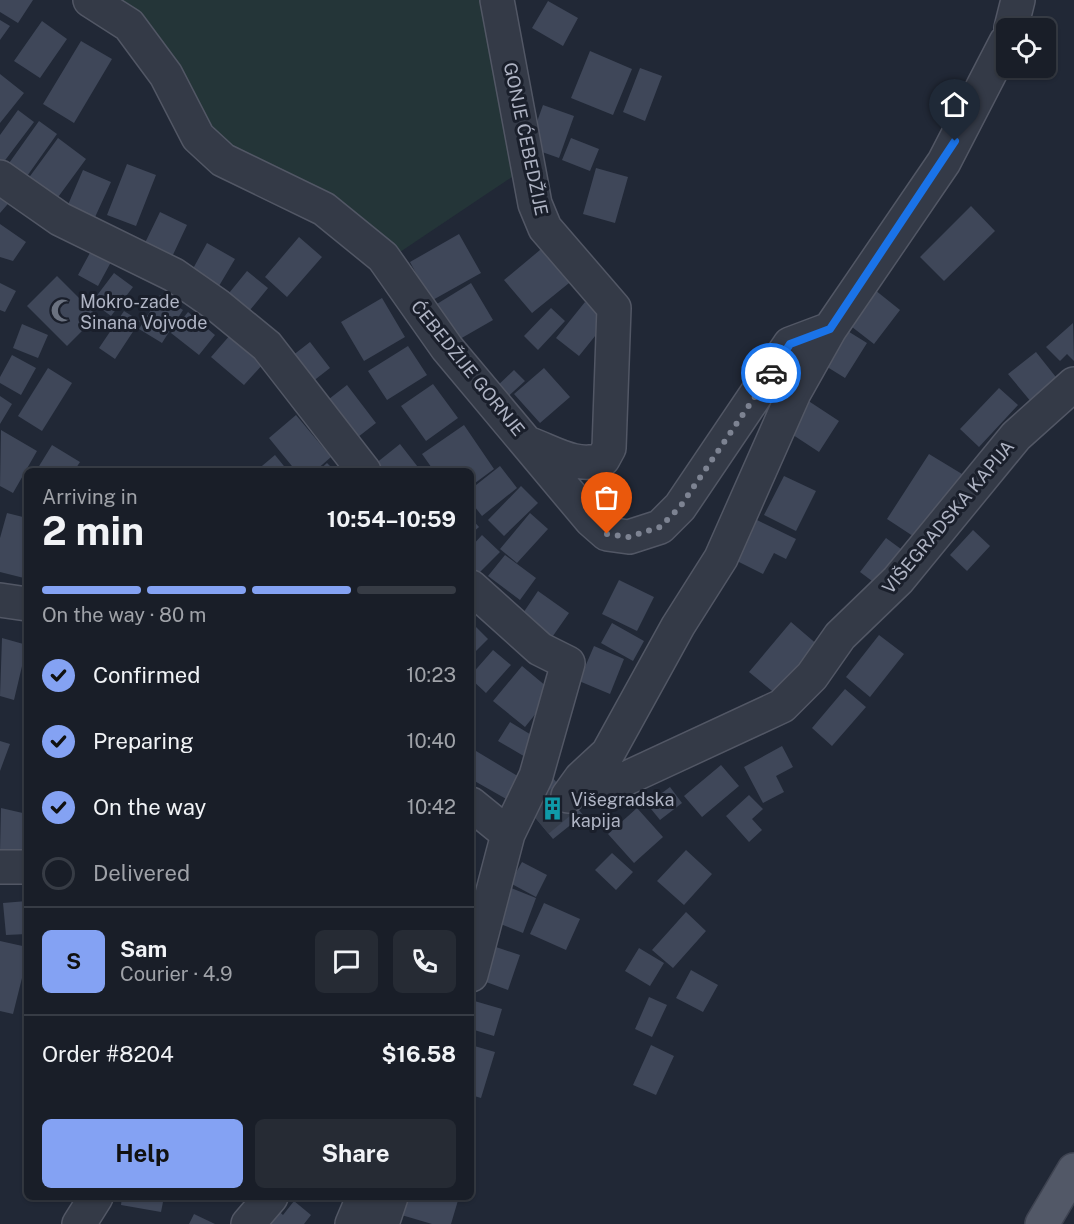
<!DOCTYPE html>
<meta charset="utf-8">
<style>
body{margin:0;font-family:"Public Sans",sans-serif;background:#262b34;color:#f1f3f6;height:100vh;display:flex;flex-direction:column;font-size:22px;white-space:nowrap}
*{box-sizing:border-box;margin:0}
p{font-size:20px;color:#9fa2a8}
.icon{flex:none;width:33px;height:33px;fill:none;stroke:currentColor;stroke-width:2;stroke-linecap:round;stroke-linejoin:round}
.map{position:relative;flex:1;overflow:hidden}
.sheet{position:absolute;left:24px;top:468px;width:450px;height:732px;display:flex;flex-direction:column;background:#191e28;border-radius:9px;box-shadow:0 2px 4px #0004,0 0 0 2px #373c45}
.sheet>*{flex:none}
.controls{position:absolute;left:996px;top:18px;display:grid;gap:12px}
.controls a{display:grid;place-items:center;width:60px;height:60px;border-radius:9px;background:#191e28;box-shadow:0 2px 4px #0004,0 0 0 2px #373c45;font-size:30px}
.pin{position:absolute;display:grid;place-items:center;width:51px;height:51px;color:#fff;margin:-62px -26px;border-radius:50% 50% 50% 0;rotate:-45deg;box-shadow:0 0 6px #0007}
.pin .icon{rotate:45deg}
.courier{position:absolute;display:grid;place-items:center;width:60px;height:60px;margin:-30px;border:4px solid #1a73e8;border-radius:50%;background:#fff;color:#222;box-shadow:0 2px 8px #0007}
.head em{font-style:normal;font-weight:700}
.head div{display:flex;flex-direction:column-reverse}
.head{display:flex;align-items:center;justify-content:space-between;height:102px;padding:0 18px}
h1{font-size:39px;font-weight:700;line-height:45px}
.bar{display:grid;grid-template-columns:repeat(4,1fr);gap:9px 6px;align-content:center;height:72px;padding:0 18px}
.bar i{height:8px;border-radius:4px;background:#373c45}
.bar .selected{background:#84a2f3}
.bar p{grid-column:span 4}
.line{display:flex;align-items:center;gap:15px;padding:0 18px;border-top:2px solid #373c45}
.line div{flex:1}
.round{display:grid;place-items:center;flex:none;width:63px;height:63px;border-radius:9px;background:#262b34}
ol{padding:0 18px;list-style:none}
li{display:flex;align-items:center;gap:18px;height:66px}
li p{margin-inline-start:auto}
li .icon{padding:6px;border-radius:50%;background:#84a2f3;color:#111;stroke-width:4}
li:last-child{color:#9fa2a8}
li i{width:33px;height:33px;border:3px solid #373c45;border-radius:50%}
.cta{display:flex;gap:12px;margin-top:auto;padding:12px 18px}
.cta a{flex:1;height:69px;border-radius:9px;background:#84a2f3;color:#111;font-size:24px;font-weight:700;line-height:69px;text-align:center}
.cta a+a{background:#262b34;color:#f1f3f6}
.map>svg:first-child{display:block}
.green{fill:#243538}
.building{fill:#3f4759}
.lines{fill:none;stroke-linecap:round;stroke-linejoin:round}
.minor-tunnel{stroke:#363d4b;stroke-width:33;stroke-dasharray:33 16;stroke-linecap:butt}
.minor-casing{stroke:#525765;stroke-width:36}
.major-casing{stroke:#3e4351;stroke-width:36}
.minor{stroke:#343a47;stroke-width:33}
.major{stroke:#525867;stroke-width:33}
.done{stroke:#7d8392;stroke-width:6;stroke-dasharray:0 10.8}
.route{stroke:#1a73e8;stroke-width:8}
.labels{text-anchor:middle;dominant-baseline:central;stroke-width:6;stroke-linejoin:round;paint-order:stroke}
.street-label{font-size:18px;fill:#afb4c4;stroke:#1a1f2b}
.poi-label{font-size:18px;fill:#afb4c4;stroke:#1a1f2b;text-anchor:start}
</style>
<div class="map">
<svg width="1074" height="1224" viewBox="0 0 1074 1224">
<rect width="100%" height="100%" fill="#212836"/>
<!-- green -->
<path class="green" d="M104 0H487L518 173 397 254 197 138Z"/>
<!-- building -->
<path class="building" d="M0 0H33L18 23 0 12Z
M548 1 578 18 563 46 532 28Z
M0 20 10 26 0 40Z
M42 21 67 39 40 78 14 61Z
M81 41 112 59 74 123 43 104Z
M590 51 632 69 613 115 571 98Z
M640 68 662 76 645 121 623 112Z
M0 74 24 93 0 123Z
M543 105 574 116 559 158 528 147Z
M18 110 34 122 3 163 0 161V135Z
M39 121 57 134 25 179 7 166Z
M58 138 86 159 53 204 25 183Z
M571 138 599 149 590 171 562 160Z
M127 164 156 175 136 226 107 215Z
M596 168 628 177 615 223 583 214Z
M83 170 111 182 91 226 64 214Z
M0 187 13 198 0 213Z
M971 206 995 231 944 281 920 257Z
M160 212 187 225 171 259 144 245Z
M0 224 26 242 13 261 0 257Z
M459 234 481 273 431 301 410 262Z
M299 237 322 257 287 297 265 277Z
M207 243 235 259 216 291 189 276Z
M546 245 574 279 532 313 504 280Z
M91 251 111 262 98 286 78 275Z
M247 271 268 288 246 315 225 298Z
M114 273 133 287 111 316 92 302Z
M57 276 97 316 67 346 27 306Z
M0 283 16 291 5 312 0 310Z
M471 283 493 320 453 343 432 307Z
M870 286 900 310 874 344 843 320Z
M160 295 183 310 162 343 139 329Z
M382 298 405 337 364 361 341 322Z
M585 302 608 320 579 356 556 338Z
M551 308 565 321 538 350 524 336Z
M124 311 140 321 115 359 99 348Z
M188 312 215 335 199 355 171 333Z
M1073 323 1074 361 1067 354 1060 361 1046 347Z
M22 324 48 335 38 358 13 348Z
M838 325 867 343 845 378 816 360Z
M231 334 264 363 244 385 211 357Z
M310 342 330 368 303 389 283 363Z
M408 346 427 375 387 400 368 371Z
M1036 352 1059 381 1032 403 1008 374Z
M12 355 36 368 21 395 0 383V377Z
M48 368 72 383 42 431 18 416Z
M544 368 570 397 540 423 514 394Z
M514 370 525 381 503 401 493 390Z
M433 384 458 418 426 441 401 406Z
M347 385 376 423 349 444 320 406Z
M999 388 1018 405 979 447 960 429Z
M0 396 12 404 0 424Z
M807 400 839 421 819 452 787 431Z
M296 415 331 457 315 471H296L269 438Z
M464 425 494 469 471 486V471H434L422 454Z
M1 430 37 451 13 493 0 486Z
M400 444 421 471H373L370 468Z
M52 445 80 462 74 471H36Z
M929 454 962 474 919 540 887 519Z
M275 455 288 471H256Z
M327 463 335 471H318Z
M500 466 517 488 482 516 471 502V489Z
M784 476 816 491 796 531 764 515Z
M521 486 538 503 504 536 488 520Z
M7 513 27 518V567L24 578 0 572V538Z
M530 513 548 529 517 563 500 549Z
M471 518 479 527 471 534Z
M755 519 796 539 786 559 774 553 763 574 735 560Z
M973 530 990 546 967 571 950 555Z
M482 535 500 552 474 578 471 575V547Z
M886 538 905 552 880 587 860 572Z
M505 555 536 578 520 600 488 576Z
M619 580 654 597 637 631 602 614Z
M538 591 569 613 548 643 517 622Z
M471 622 488 639 471 656Z
M791 622 819 646 777 695 749 672Z
M612 623 644 641 633 661 601 643Z
M879 635 904 654 870 697 846 677Z
M2 638 27 645 14 700 0 696Z
M594 646 624 659 610 694 579 681Z
M493 650 511 665 486 693 471 679V675Z
M522 666 553 692 525 727 493 701Z
M845 689 866 707 832 746 812 728Z
M510 722 538 739 527 758 498 741Z
M0 741 10 744 0 771Z
M782 746 793 767 776 776 784 792 763 803 744 767Z
M471 748 521 778 508 800 471 779Z
M721 765 739 786 702 817 684 796Z
M553 778 583 815 553 839 523 803Z
M27 786V801L22 799Z
M670 787 682 803 660 820 647 804Z
M749 795 763 809 752 819 762 830 749 842 726 816Z
M1 808 27 814 25 857 0 852Z
M637 808 663 837 634 863 608 834Z
M686 850 712 874 684 905 657 881Z
M612 853 633 872 616 890 595 870Z
M522 862 547 875 536 897 510 883Z
M506 886 536 898 523 933 493 921Z
M27 901V934L6 935 3 903Z
M544 903 580 919 566 950 530 934Z
M686 912 706 931 673 968 652 950Z
M0 941 27 947V958L13 1014 0 1011Z
M490 945 520 955 508 990 478 979Z
M639 948 664 963 650 986 625 971Z
M691 970 718 985 703 1012 676 998Z
M649 997 667 1005 652 1037 635 1029Z
M471 1000 502 1009 494 1036 471 1029Z
M471 1045 495 1052 481 1098 471 1095Z
M651 1045 674 1056 656 1095 633 1085Z
M122 1197H164L161 1212 121 1205Z
M403 1197H459L451 1224H432L398 1214Z
M294 1201 311 1215 304 1224H254L271 1204 283 1215Z
M194 1214 215 1224H189Z"/>
<g class="lines">
<!-- minor-tunnel -->
<path class="minor-tunnel" d="M538 821 568 796"/>
<defs>
<path id="minor" d="M90 0 129 25 166 75 198 137 223 160 324 209 383 257 447 348 591 520 607 534 629 537 660 527 680 507 790 344 830 329
M497 0 535 204 545 228 614 308 609 448 603 459C578 469 554 453 530 444
M1011 28 1018 0
M0 177 60 219 174 275 217 305 267 346 364 471
M471 587 540 649 568 663 536 776 508 834 471 975
M0 600 27 604
M581 778 594 783 614 784 782 706 812 676 840 636 898 580 1016 436 1074 384
M568 796 581 778 608 753 678 626 721 558 794 393 830 329 944 162 1006 42
M471 804 508 834
M0 867H27
M79 1224 96 1197
M248 1224 271 1197
M352 1224 360 1205 370 1197
M382 1224 391 1197"/>
<path id="major" d="M1042 1224 1074 1170"/>
</defs>
<!-- minor casing -->
<use href="#minor" class="minor-casing"/>
<!-- major casing -->
<use href="#major" class="major-casing"/>
<!-- minor -->
<use href="#minor" class="minor"/>
<!-- major -->
<use href="#major" class="major"/>
</g>
<g class="lines">
<!-- done -->
<path class="done" d="M607 534 629 537 660 527 680 507 771 373"/>
<!-- route -->
<path class="route" d="M771 373 790 344 830 329 955 141"/>
</g>
<!-- icons -->
<defs>
<symbol id="mosque-bare" viewBox="-9 -9 18 18"><path d="M3.5-4.9A6 6 0 1 0 3.5 4.9A5 5 0 1 1 3.5-4.9Z" fill="#6b7280" stroke="#1a1f2b" stroke-width="2.5" paint-order="stroke"/></symbol>
<symbol id="building-bare" viewBox="-9 -9 18 18"><path d="M-4-6H4V6H1V3H-1V6H-4ZM-2.5-4.3h1.7v1.8h-1.7ZM.8-4.3h1.7v1.8H.8ZM-2.5-1h1.7V.8h-1.7ZM.8-1h1.7V.8H.8Z" fill="#0f9aa8" stroke="#1a1f2b" stroke-width="2.5" paint-order="stroke"/></symbol>
</defs>
<g fill-rule="evenodd">
<use href="#mosque-bare" x="46" y="294" width="33" height="33"/>
<use href="#building-bare" x="536" y="792" width="33" height="33"/>
</g>
<g class="labels">
<!-- street labels -->
<g class="street-label">
<text transform="translate(526 139) rotate(78)">GONJE ĆEBEDŽIJE</text>
<text transform="translate(468 368) rotate(51)">ĆEBEDŽIJE GORNJE</text>
<text transform="translate(948 517) rotate(-50)">VIŠEGRADSKA KAPIJA</text>
</g>
<!-- poi labels -->
<g class="poi-label">
<text x="80" y="301">Mokro-zade<tspan x="80" dy="21">Sinana Vojvode</tspan></text>
<text x="571" y="799">Višegradska<tspan x="571" dy="21">kapija</tspan></text>
</g>
</g>
</svg>
<div class="controls">
<a><svg class="icon" aria-label="locate" viewBox="0 0 24 24"><circle cx="12" cy="12" r="6"/><path d="M12 2v4M12 18v4M2 12h4M18 12h4"/></svg></a>
</div>
<div class="pin" style="left:607px;top:534px;background:#ea580c"><svg class="icon" aria-label="bag" viewBox="0 0 24 24"><path d="M5 8h14l-1 12H6zM9 8a3 3 0 0 1 6 0"/></svg></div>
<div class="pin" style="left:955px;top:141px;background:#1f2937"><svg class="icon" aria-label="home" viewBox="0 0 24 24"><path d="M3 11l9-7 9 7M6 9v11h12V9"/></svg></div>
<div class="courier" style="left:771px;top:373px"><svg class="icon" aria-label="car" viewBox="0 0 24 24"><path d="M5 17H2v-5l4-1 3-4h7l3 4 3 1v5h-3M9 17h6M6 11h13"/><circle cx="7" cy="17" r="2"/><circle cx="17" cy="17" r="2"/></svg></div>
<section class="sheet">
<div class="head"><div><h1>2 min</h1><p>Arriving in</p></div><em>10:54–10:59</em></div>
<div class="bar"><i class="selected"></i><i class="selected"></i><i class="selected"></i><i></i><p>On the way · 80 m</p></div>
<ol>
<li><svg class="icon" aria-label="check" viewBox="0 0 24 24"><path d="M5 12l5 5 9-10"/></svg>Confirmed<p>10:23</p></li>
<li><svg class="icon" aria-label="check" viewBox="0 0 24 24"><path d="M5 12l5 5 9-10"/></svg>Preparing<p>10:40</p></li>
<li><svg class="icon" aria-label="check" viewBox="0 0 24 24"><path d="M5 12l5 5 9-10"/></svg>On the way<p>10:42</p></li>
<li><i></i>Delivered</li>
</ol>
<div class="line" style="height:108px"><b class="round" style="background:#84a2f3;color:#111">S</b><div><b>Sam</b><p>Courier · 4.9</p></div><a class="round"><svg class="icon" aria-label="chat" viewBox="0 0 24 24"><path d="M4 5h16v11H9l-5 4z"/></svg></a><a class="round"><svg class="icon" aria-label="phone" viewBox="0 0 24 24"><path d="M5 4h4l2 5-3 2q2 4 5 5l2-3 5 2v4C11 20 4 13 5 4z"/></svg></a></div>
<div class="line" style="height:78px"><div>Order #8204</div><b>$16.58</b></div>
<div class="cta"><a>Help</a><a>Share</a></div>
</section>
</div>
